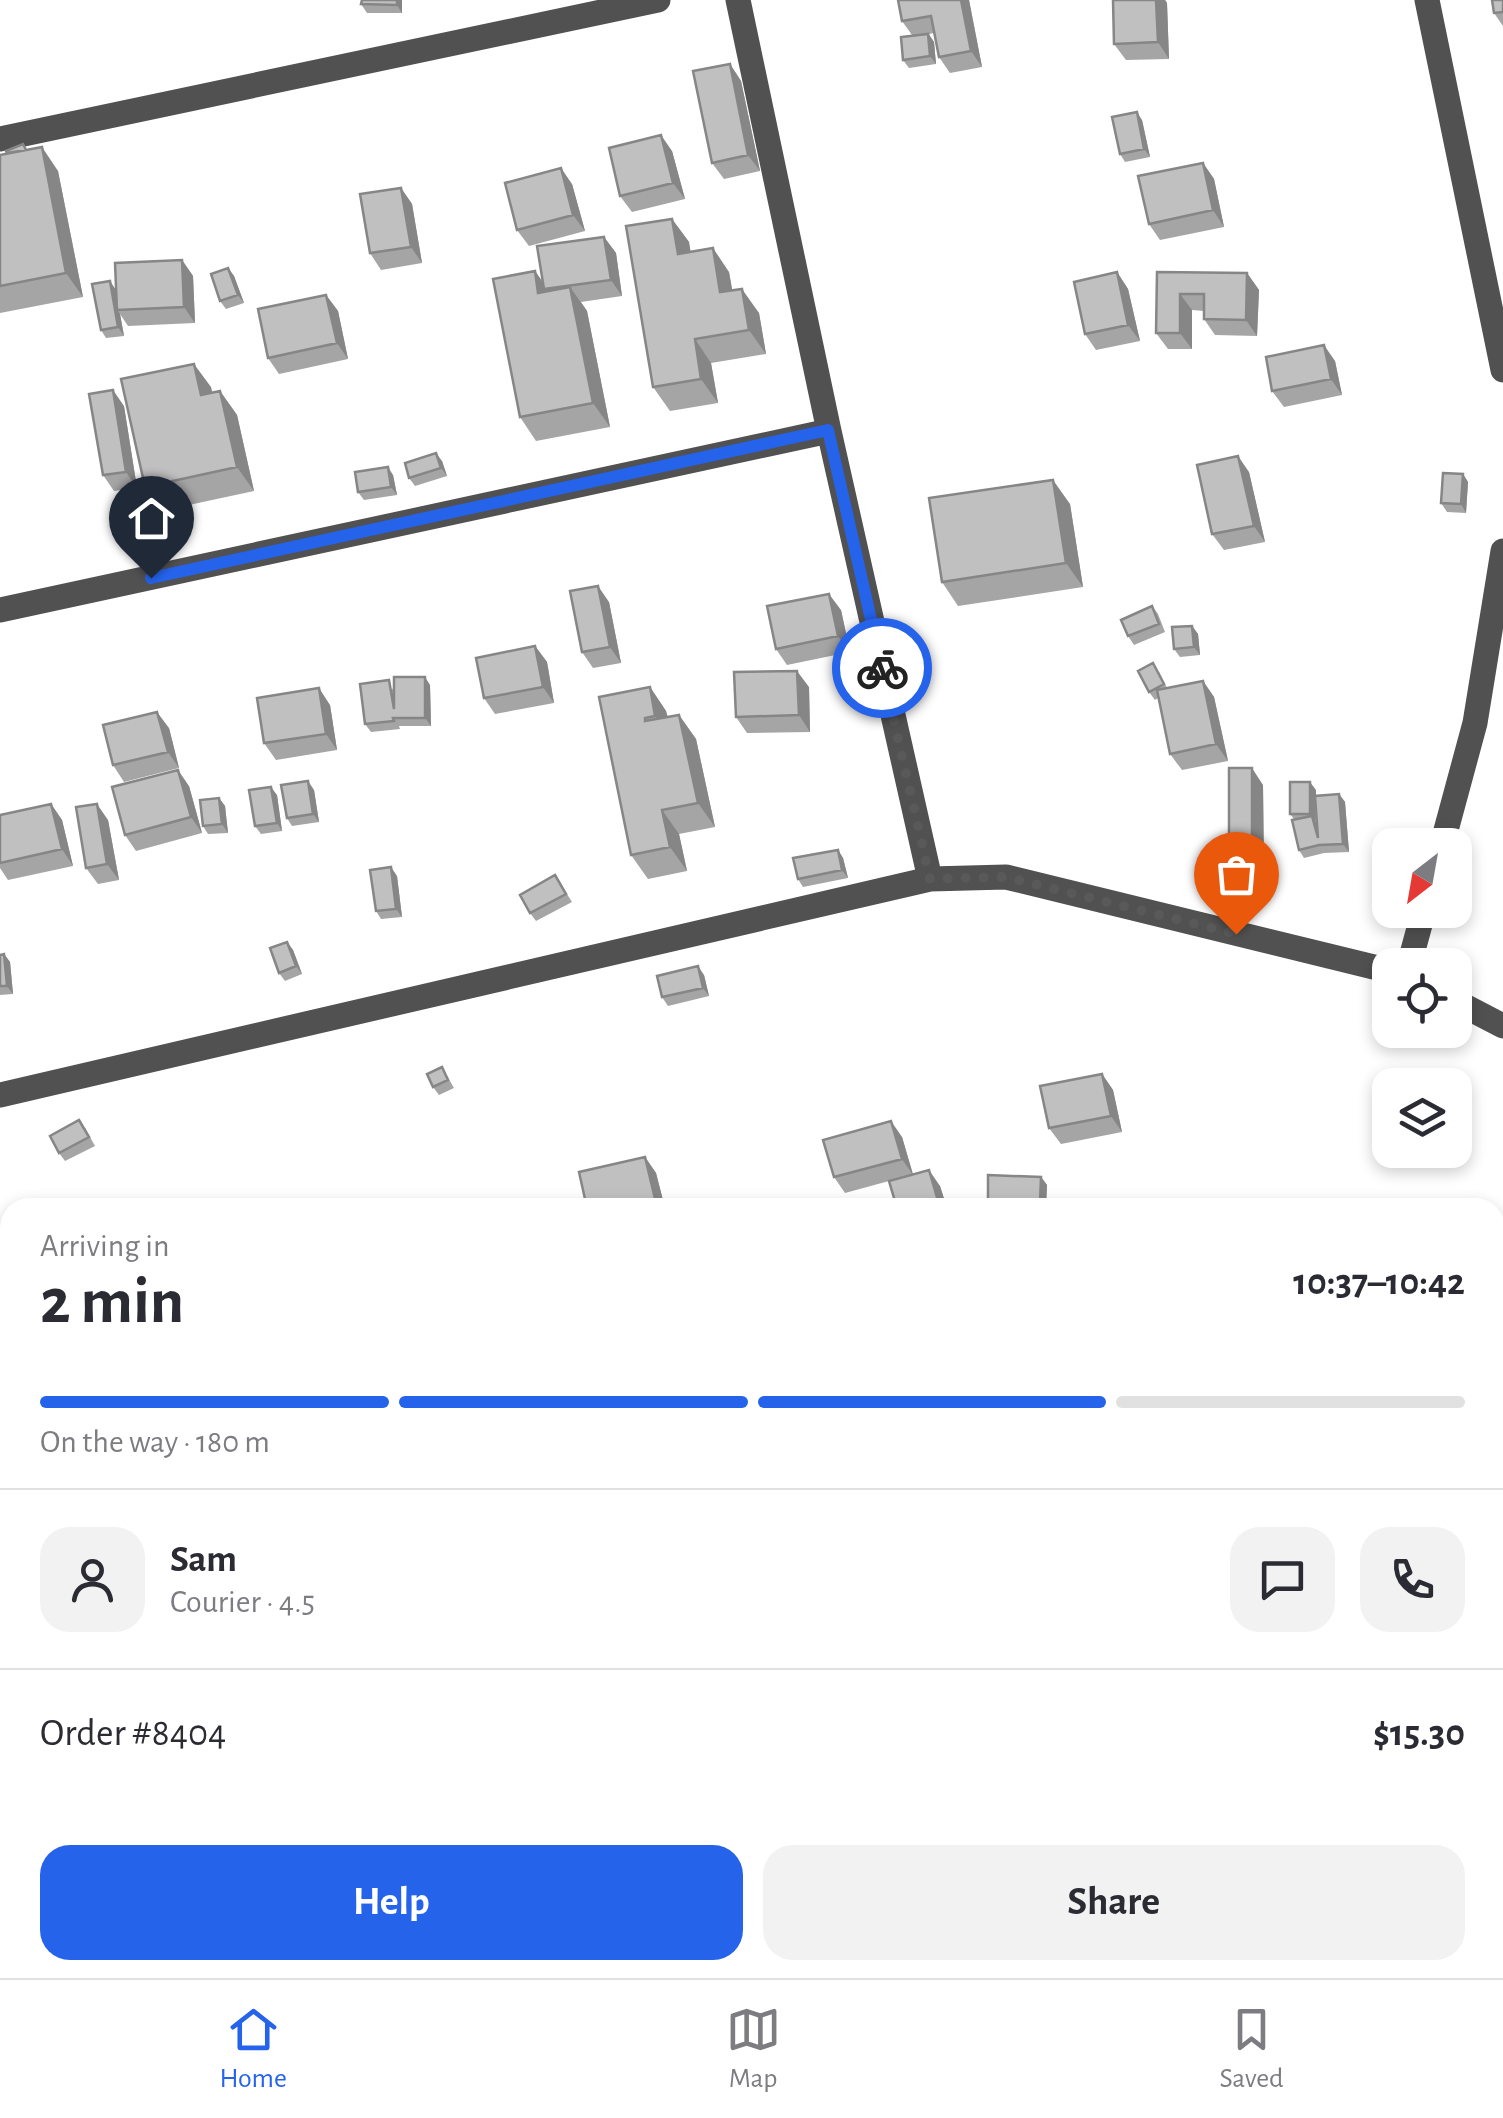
<!DOCTYPE html>
<meta charset="utf-8">
<style>
body{margin:0;font-family:"Alegreya Sans",sans-serif;background:#f2f2f3;color:#2b2b33;height:100vh;display:flex;flex-direction:column;font-size:38px;white-space:nowrap}
*{box-sizing:border-box;margin:0}
p{font-size:32px;color:#7c7c81}
.icon{flex:none;width:55px;height:55px;fill:none;stroke:currentColor;stroke-width:2;stroke-linecap:round;stroke-linejoin:round}
.map{position:relative;flex:1;overflow:hidden}
.sheet{position:absolute;left:0px;top:1198px;width:1505px;height:782px;display:flex;flex-direction:column;background:#fff;border-radius:30px 30px 0 0;box-shadow:0 5px 15px #0003}
.sheet>*{flex:none}
.needle{width:65px;rotate:211deg}
.tools{position:absolute;left:1372px;top:828px;display:grid;gap:20px}
.tools a{display:grid;place-items:center;width:100px;height:100px;border-radius:20px;background:#fff;box-shadow:0 5px 15px #0003;font-size:50px}
.pin{position:absolute;display:grid;place-items:center;width:85px;height:85px;color:#fff;margin:-102px -42px;border-radius:50% 50% 50% 0;rotate:-45deg;box-shadow:0 0 10px #0007}
.pin .icon{rotate:45deg}
.courier{position:absolute;display:grid;place-items:center;width:100px;height:100px;margin:-50px;border:8px solid #2563eb;border-radius:50%;background:#fff;color:#222;box-shadow:0 2px 12px #0007}
.summary em{font-style:normal;font-weight:600}
.summary div{display:flex;flex-direction:column-reverse}
.summary{display:flex;align-items:center;justify-content:space-between;height:170px;padding:0 40px}
h1{font-size:65px;font-weight:600;line-height:75px}
.bar{display:grid;grid-template-columns:repeat(4,1fr);gap:15px 10px;align-content:center;height:120px;padding:0 40px}
.bar i{height:12px;border-radius:8px;background:#e1e1e2}
.bar .active{background:#2563eb}
.bar p{grid-column:span 4}
.line{display:flex;align-items:center;gap:25px;padding:0 40px;border-top:2px solid #e1e1e2}
.line div{flex:1}
.round{display:grid;place-items:center;flex:none;width:105px;height:105px;border-radius:30px;background:#f2f2f3}
.primary-button{display:flex;gap:20px;margin-top:auto;padding:20px 40px}
.primary-button a{flex:1;height:115px;border-radius:30px;background:#2563eb;color:#fff;font-size:40px;font-weight:600;line-height:115px;text-align:center}
.primary-button a+a{background:#f2f2f3;color:#2b2b33}
.dock{display:flex;justify-content:space-around;align-items:center;height:140px;border-top:2px solid #e1e1e2;background:#fff;font-size:28px;color:#7c7c81}
.dock a{display:grid;justify-items:center;gap:5px}
.dock .active{color:#2563eb}
.map>svg:first-child{display:block}
.lines{fill:none;stroke-linecap:round;stroke-linejoin:round}
.minor{stroke:#515151;stroke-width:25}
.wall{fill:#a5a5a5}
.shaded-wall{fill:#868686}
.building{fill:#c0c0c0;stroke:#868686;stroke-width:2.5}
.done{stroke:#595959;stroke-width:10;stroke-dasharray:0 18}
.route{stroke:#2563eb;stroke-width:12}
</style>
<div class="map">
<svg width="1503" height="1978" viewBox="0 0 1503 1978">
<rect width="100%" height="100%" fill="#fff"/>
<g class="lines">
<!-- minor -->
<path class="minor" d="M1427 0 1503 370
M0 139 658 0
M0 610 829 431
M1442 845 1475 723 1503 551
M930 879 1006 877 1390 971
M1409 965 1424 910
M1455 1001 1503 1026
M0 1095 930 879 829 431 738 0
M1495 1366 1503 1365
M435 1970 436 1978
M1061 1970 1063 1978"/>
</g>
<!-- wall -->
<path class="wall" d="M362 0H402V13H367L361 4Z
M969 0 982 67 950 73 939 57 934 33 929 34 934 42 936 64 909 68 903 60 912 35 902 21Z
M1113 0H1165L1167 3 1169 59 1126 60 1114 44Z
M1503 0V26L1494 13Z
M730 64 741 81 760 171 724 179 712 163Z
M1142 120 1150 157 1125 162 1120 154Z
M27 150 58 171 83 297 0 313V155Z
M672 151 685 199 632 212 620 196Z
M1203 163 1214 179 1224 227 1160 240 1149 224Z
M572 184 585 231 529 246 517 230Z
M401 188 412 204 422 263 381 270 370 253Z
M672 219 689 242 690 252 729 272 732 290 759 313 766 354 711 363 718 403 670 411 653 387Z
M604 237 616 253 622 296 581 302 587 311 610 427 536 441 520 417 535 271 543 282Z
M182 260 193 276 195 323 128 326 120 314 124 336 106 338 101 330 116 290Z
M228 268 234 276 244 303 226 309 220 301Z
M1117 272 1128 289 1140 341 1096 350 1085 334Z
M1157 272 1247 273 1259 290 1257 336 1215 335 1204 319V311L1192 310V349H1168L1156 333Z
M326 295 338 311 348 359 279 374 268 358Z
M1335 361 1342 395 1284 407 1272 391Z
M211 387 212 393 220 391 237 415 254 491 161 511 145 487Z
M124 406 137 488 114 491 103 475Z
M442 461 447 476 415 486 409 478Z
M1249 472 1265 542 1224 550 1212 534Z
M1463 474 1468 482 1466 513 1447 512 1441 503Z
M393 475 397 495 364 500 358 492Z
M1070 504 1083 587 958 606 942 582Z
M609 602 621 663 593 668 582 652Z
M1152 606 1158 614 1165 632 1134 645 1128 636Z
M841 610 850 652 787 665 776 649Z
M1192 626 1198 634 1200 655 1180 657 1174 649Z
M535 646 547 662 554 703 495 714 484 698Z
M1159 672 1167 688 1203 681 1214 697 1228 761 1182 770 1170 754 1158 698 1155 700 1149 692Z
M430 685 431 726H399L400 729 371 732 365 724 394 687Z
M650 687 666 711 668 717 679 715 696 739 715 827 679 834 687 871 648 879 631 855 599 697Z
M809 687 810 732 747 733 736 717Z
M330 705 337 750 276 760 264 743Z
M169 728 179 768 124 782 113 765Z
M1263 785 1264 871H1240L1229 855Z
M189 786 202 833 136 851 125 835Z
M314 790 319 822 292 826 287 818Z
M1316 790V796L1339 794 1345 802 1349 852 1324 853 1304 858 1299 850 1294 819 1290 814Z
M277 795 282 831 261 834 255 826Z
M219 798 225 806 228 833 208 834 203 826Z
M51 804 62 820 73 866 8 880 0 868V815Z
M108 820 119 880 98 884 86 868Z
M838 850 843 858 848 878 803 887 798 879Z
M555 875 572 902 536 921 530 913Z
M397 876 402 917 381 919 376 911Z
M287 942 293 950 302 974 285 981 279 973Z
M4 954 10 962 13 994 0 995V955Z
M704 975 709 996 668 1006 662 997Z
M442 1067 454 1088 439 1095 433 1087Z
M1102 1074 1113 1090 1122 1132 1061 1144 1049 1128Z
M85 1128 95 1146 65 1161 59 1153Z
M902 1137 913 1174 940 1186 947 1208H897L889 1181 845 1193 834 1177Z
M645 1157 656 1173 665 1208H587Z
M1041 1177 1047 1185 1046 1208 993 1207 988 1199Z
M5 1632 10 1638V1715L0 1717V1633Z
M10 1782V1863L5 1864 0 1857V1784Z
M174 1970H254L255 1978H175Z
M484 1970H508L511 1974 503 1978H489Z
M1138 1970H1267L1232 1978H1143Z
M1420 1970H1462L1422 1973Z"/>
<!-- shaded-wall -->
<path class="shaded-wall" d="M397 0H402V13L397 5Z
M961 0H969L982 67 971 51Z
M1156 0H1165L1167 3 1169 59 1158 42Z
M928 34 934 42 936 64 930 56Z
M730 64 741 81 760 171 748 155Z
M1137 112 1142 120 1150 157 1144 149Z
M661 135 672 151 685 199 673 183Z
M42 147 58 171 83 297 66 273Z
M1203 163 1214 179 1224 227 1213 210Z
M561 168 572 184 585 231 573 215Z
M401 188 412 204 422 263 411 247Z
M672 219 689 242 695 278 678 254Z
M604 237 616 253 622 296 611 280Z
M713 248 729 272 737 316 720 292Z
M182 260 193 276 195 323 184 307Z
M228 268 234 276 244 303 238 295Z
M535 271 547 289H544L553 302 538 293Z
M1117 272 1128 289 1140 341 1128 325Z
M1247 273 1259 290 1257 336 1246 320Z
M110 281 116 290 117 310 120 314 124 336 118 327Z
M570 287 587 311 610 427 593 403Z
M742 289 759 313 766 354 749 330Z
M1180 294 1192 310V349L1180 333Z
M326 295 338 311 348 359 337 343Z
M695 339 711 363 718 403 701 379Z
M1324 345 1335 361 1342 395 1331 379Z
M194 364 211 387 218 419 201 395Z
M113 390 124 406 137 488 126 472Z
M220 391 237 415 254 491 237 467Z
M436 453 442 461 447 476 441 468Z
M1238 456 1249 472 1265 542 1254 526Z
M388 467 393 475 397 495 391 487Z
M1463 474 1468 482 1466 513 1461 504Z
M1053 480 1070 504 1083 587 1066 563Z
M598 586 609 602 621 663 610 647Z
M829 594 841 610 850 652 838 636Z
M1192 626 1198 634 1200 655 1194 647Z
M535 646 547 662 554 703 543 687Z
M797 671 809 687 810 732 799 715Z
M425 677 430 685 431 726 425 718Z
M1203 681 1214 697 1228 761 1216 744Z
M650 687 666 711 672 740 655 716Z
M319 688 330 705 337 750 326 734Z
M157 712 169 728 179 768 168 752Z
M679 715 696 739 715 827 698 803Z
M1252 768 1263 785 1264 871 1252 855Z
M178 770 189 786 202 833 191 817Z
M308 781 314 790 319 822 313 814Z
M1310 782 1316 790 1315 821 1324 846 1318 838 1313 819 1310 814Z
M271 787 277 795 282 831 277 823Z
M1339 794 1345 802 1349 852 1343 844Z
M219 798 225 806 228 833 222 824Z
M51 804 62 820 73 866 62 849Z
M97 804 108 820 119 880 107 864Z
M662 810 679 834 687 871 670 847Z
M838 850 843 858 848 878 842 870Z
M391 867 397 876 402 917 396 909Z
M287 942 293 950 302 974 296 966Z
M4 954 10 962 13 994 7 986Z
M698 966 704 975 709 996 703 988Z
M1102 1074 1113 1090 1122 1132 1111 1116Z
M891 1121 902 1137 913 1175 902 1159Z
M645 1157 656 1173 665 1208H659L656 1203Z
M929 1170 940 1186 947 1208H943L938 1201Z
M1041 1177 1047 1185 1046 1208 1040 1202Z
M246 1970H254L255 1978H252Z"/>
<!-- building -->
<path class="building" d="M362 0H397V5L361 4Z
M898 0H961L971 51 939 57 931 16 902 21Z
M1113 0H1156L1158 42 1114 44Z
M1492 0H1503V12L1494 13Z
M928 34 930 56 903 60 901 37Z
M730 64 748 155 712 163 693 71Z
M1137 112 1144 149 1120 154 1112 117Z
M661 135 673 183 620 196 609 148Z
M23 144 26 150 7 153 6 151Z
M42 147 66 273 0 286V155Z
M1203 163 1213 210 1149 224 1138 176Z
M561 168 573 215 517 230 505 183Z
M401 188 411 247 370 253 360 194Z
M672 219 678 254 713 248 720 292 742 289 749 330 695 339 701 379 653 387 626 226Z
M604 237 611 280 544 289 537 246Z
M182 260 184 307 117 310 115 263Z
M228 268 238 295 220 301 211 274Z
M535 271 538 293 570 287 593 403 520 417 493 279Z
M1117 272 1128 325 1085 334 1074 282Z
M1157 272 1247 273 1246 320 1204 319V294H1180V333H1156Z
M110 281 118 327 101 330 92 284Z
M326 295 337 343 268 358 258 309Z
M1324 345 1331 379 1272 391 1266 357Z
M194 364 201 395 220 391 237 467 145 487 121 379Z
M113 390 126 472 103 475 89 394Z
M436 453 441 468 409 478 405 463Z
M1238 456 1254 526 1212 534 1197 465Z
M388 467 391 487 358 492 355 472Z
M1443 473 1463 474 1461 504 1441 503Z
M1053 480 1066 563 942 582 929 498Z
M598 586 610 647 582 652 570 591Z
M829 594 838 636 776 649 767 606Z
M1152 606 1159 624 1128 636 1121 620Z
M1192 626 1194 647 1174 649 1172 627Z
M535 646 543 687 484 698 476 658Z
M1153 663 1164 684 1149 692 1138 671Z
M797 671 799 715 736 717 734 672Z
M394 677H425V718H393L394 721 365 724 360 684 389 680 394 709Z
M1203 681 1216 744 1170 754 1157 690Z
M650 687 655 716 645 718V721L679 715 698 803 662 810 670 847 631 855 599 697Z
M319 688 326 734 264 743 257 698Z
M157 712 168 752 113 765 103 725Z
M1229 768H1252V855H1229Z
M178 770 191 817 125 835 112 787Z
M308 781 313 814 287 818 281 785Z
M1290 782H1310V814H1290Z
M271 787 277 823 255 826 249 790Z
M1339 794 1343 844 1319 845 1299 850 1292 820 1312 816 1318 838 1315 796Z
M219 798 222 824 203 826 200 800Z
M51 804 62 849 0 863V815Z
M97 804 107 864 86 868 76 807Z
M838 850 842 870 798 879 793 858Z
M391 867 396 909 376 911 370 870Z
M555 875 566 894 530 913 520 895Z
M287 942 296 966 279 973 270 948Z
M4 954 7 986H0V955Z
M698 966 703 988 662 997 657 976Z
M442 1067 448 1080 433 1087 427 1074Z
M1102 1074 1111 1116 1049 1128 1040 1086Z
M79 1120 89 1137 59 1153 50 1136Z
M891 1121 902 1159 834 1177 823 1140Z
M645 1157 656 1203 638 1208H587L579 1172Z
M929 1170 938 1201 915 1208H897L889 1181Z
M988 1175 1041 1177 1040 1202 988 1199Z
M865 1201 867 1208H841Z
M5 1632 10 1653V1696L0 1699V1633Z
M10 1782V1845L0 1847V1784Z
M10 1882V1941L6 1942 0 1909V1884Z
M174 1970H236L188 1978H175Z
M484 1970H497L487 1975Z"/>
<g class="lines">
<!-- done -->
<path class="done" d="M882 668 930 879 1006 877 1236 934"/>
<!-- route -->
<path class="route" d="M151 578 828 430 882 668"/>
</g>
</svg>
<div class="tools">
<a><svg class="needle" viewBox="-14 -14 28 28"><path d="M0-13l5 13h-10z" fill="#e53935"/><path d="M0 13l5-13h-10z" fill="#7c7c81"/></svg></a>
<a><svg class="icon" aria-label="locate" viewBox="0 0 24 24"><circle cx="12" cy="12" r="6"/><path d="M12 2v4M12 18v4M2 12h4M18 12h4"/></svg></a>
<a><svg class="icon" aria-label="layers" viewBox="0 0 24 24"><path d="M12 4l9 5-9 5-9-5zM3 14l9 5 9-5"/></svg></a>
</div>
<div class="pin" style="left:1236px;top:934px;background:#ea580c"><svg class="icon" aria-label="bag" viewBox="0 0 24 24"><path d="M5 8h14l-1 12H6zM9 8a3 3 0 0 1 6 0"/></svg></div>
<div class="pin" style="left:151px;top:578px;background:#1f2937"><svg class="icon" aria-label="home" viewBox="0 0 24 24"><path d="M3 11l9-7 9 7M6 9v11h12V9"/></svg></div>
<div class="courier" style="left:882px;top:668px"><svg class="icon" aria-label="bike" viewBox="0 0 24 24"><circle cx="6" cy="16" r="4"/><circle cx="18" cy="16" r="4"/><path d="M6 16l4-8h5l3 8M10 8l3 8H6M13 5h3"/></svg></div>
<section class="sheet">
<div class="summary"><div><h1>2 min</h1><p>Arriving in</p></div><em>10:37–10:42</em></div>
<div class="bar"><i class="active"></i><i class="active"></i><i class="active"></i><i></i><p>On the way · 180 m</p></div>
<div class="line" style="height:180px"><a class="round"><svg class="icon" aria-label="person" viewBox="0 0 24 24"><circle cx="12" cy="8" r="4"/><path d="M4 21q1-7 8-7t8 7"/></svg></a><div><b>Sam</b><p>Courier · 4.5</p></div><a class="round"><svg class="icon" aria-label="chat" viewBox="0 0 24 24"><path d="M4 5h16v11H9l-5 4z"/></svg></a><a class="round"><svg class="icon" aria-label="phone" viewBox="0 0 24 24"><path d="M5 4h4l2 5-3 2q2 4 5 5l2-3 5 2v4C11 20 4 13 5 4z"/></svg></a></div>
<div class="line" style="height:130px"><div>Order #8404</div><b>$15.30</b></div>
<div class="primary-button"><a>Help</a><a>Share</a></div>
</section>
</div>
<nav class="dock">
<a class="active"><svg class="icon" aria-label="home" viewBox="0 0 24 24"><path d="M3 11l9-7 9 7M6 9v11h12V9"/></svg>Home</a>
<a><svg class="icon" aria-label="map" viewBox="0 0 24 24"><path d="M3 6l6-2 6 2 6-2v14l-6 2-6-2-6 2zM9 4v14M15 6v14"/></svg>Map</a>
<a><svg class="icon" aria-label="saved" viewBox="0 0 24 24"><path d="M7 4h10v16l-5-4-5 4z"/></svg>Saved</a>
</nav>
